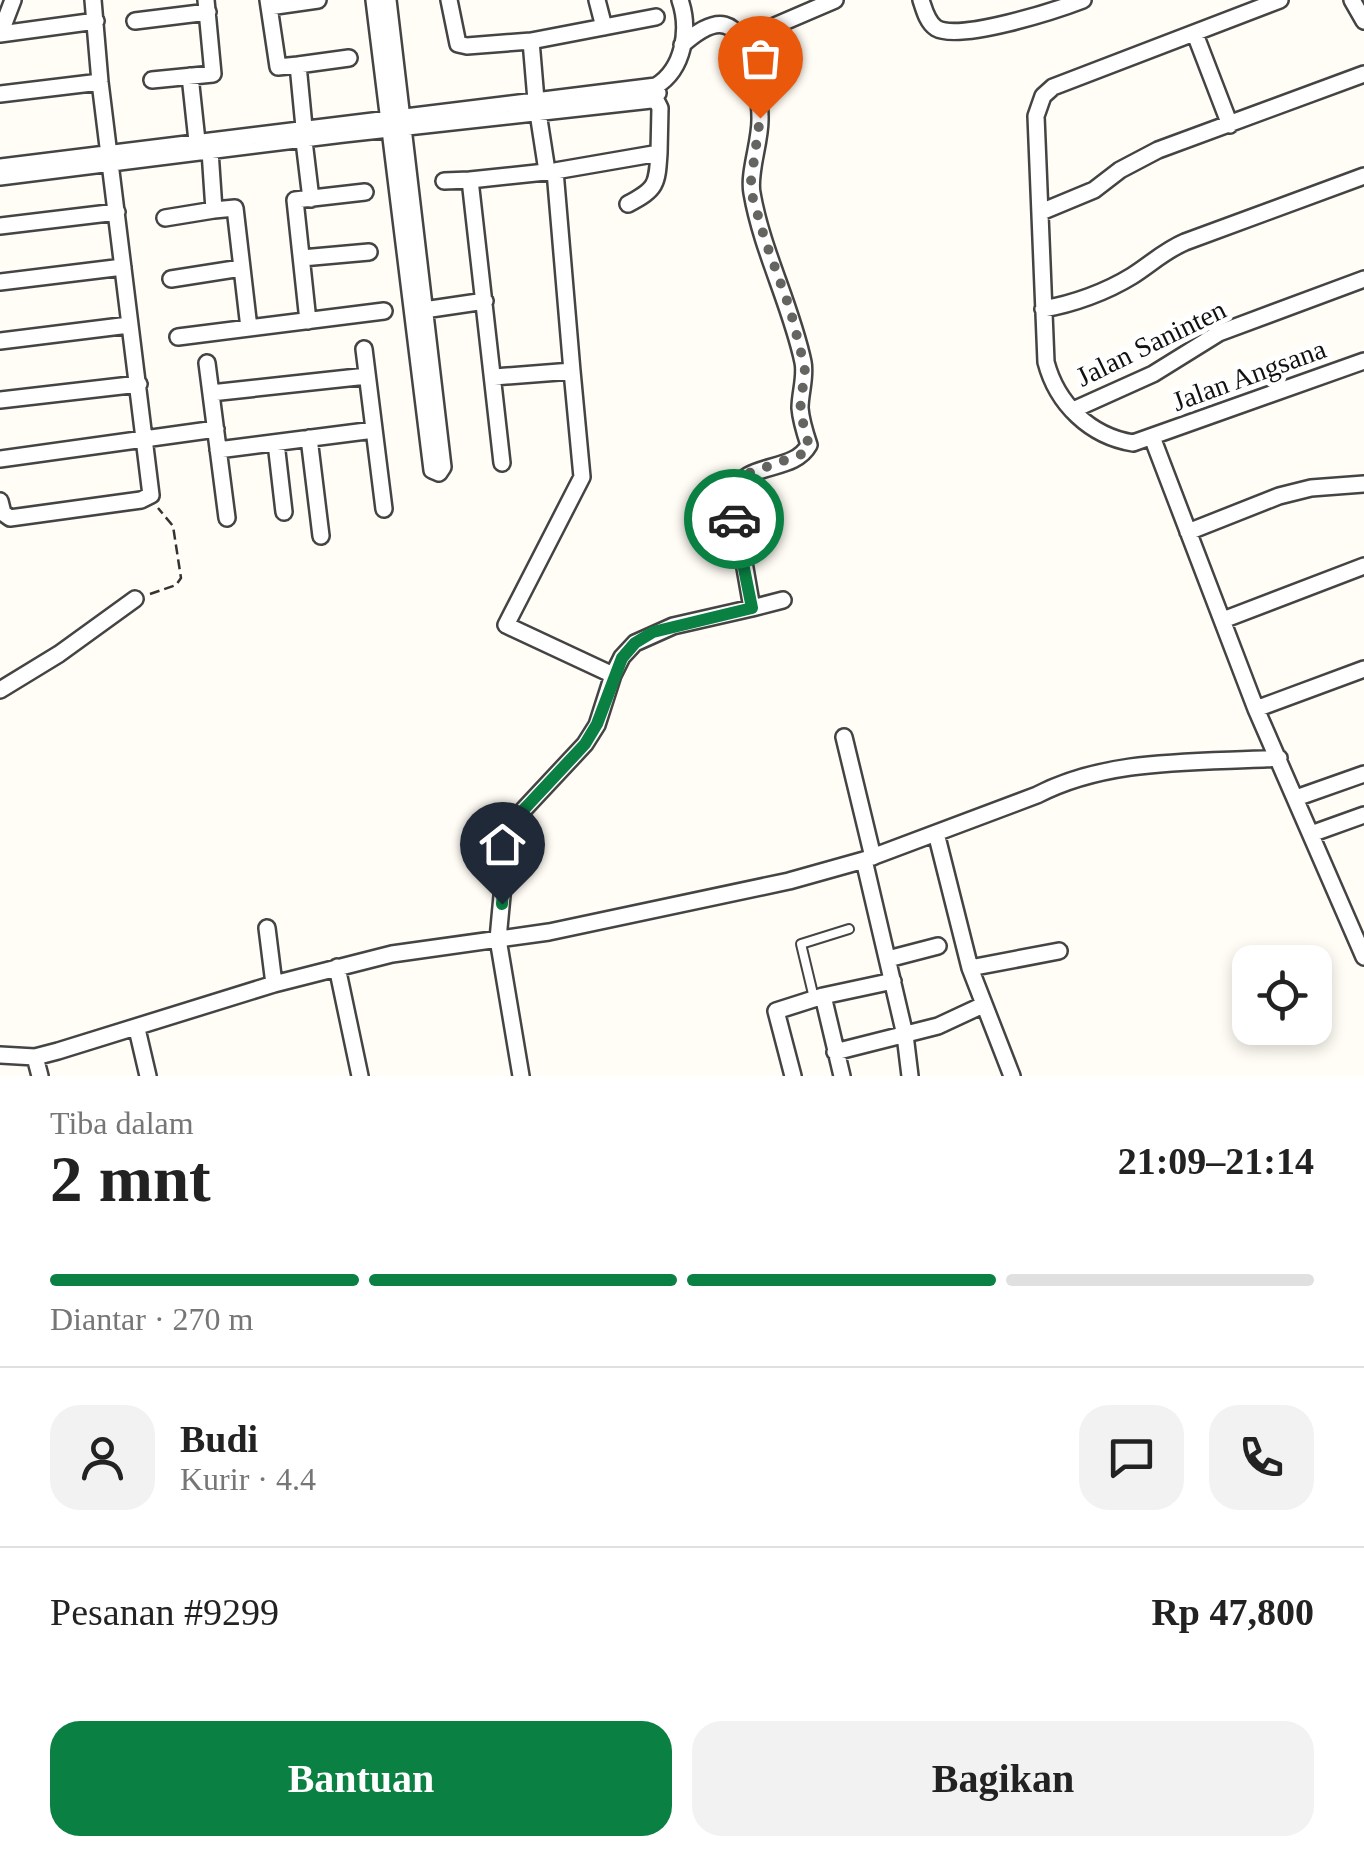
<!DOCTYPE html>
<html lang="id">
<meta charset="utf-8">
<style>
body{margin:0;font-family:Georgia,serif;background:#f2f2f2;color:#222;height:100vh;display:flex;flex-direction:column;font-size:38px;white-space:nowrap}
*{box-sizing:border-box;margin:0}
p{font-size:32px;color:#767676}
.icon{flex:none;width:55px;height:55px;fill:none;stroke:currentColor;stroke-width:2;stroke-linecap:round;stroke-linejoin:round}
.map{position:relative;height:1076px;overflow:hidden}
.side{display:flex;flex-direction:column;background:#fff;flex:1}
.side>*{flex:none}
.tools{position:absolute;left:1232px;top:945px;display:grid;gap:20px}
.tools a{display:grid;place-items:center;width:100px;height:100px;border-radius:20px;background:#fff;box-shadow:0 5px 15px #0003;font-size:50px}
.pin{position:absolute;display:grid;place-items:center;width:85px;height:85px;color:#fff;margin:-102px -42px;border-radius:50% 50% 50% 0;rotate:-45deg;box-shadow:0 0 10px #0007}
.pin .icon{rotate:45deg}
.courier{position:absolute;display:grid;place-items:center;width:100px;height:100px;margin:-50px;border:8px solid #0b8043;border-radius:50%;background:#fff;color:#222;box-shadow:0 2px 12px #0007}
.summary em{font-style:normal;font-weight:600}
.summary div{display:flex;flex-direction:column-reverse}
.summary{display:flex;align-items:center;justify-content:space-between;height:170px;padding:0 50px}
h1{font-size:65px;font-weight:600;line-height:75px}
.bar{display:grid;grid-template-columns:repeat(4,1fr);gap:15px 10px;align-content:center;height:120px;padding:0 50px}
.bar i{height:12px;border-radius:8px;background:#e0e0e0}
.bar .active{background:#0b8043}
.bar p{grid-column:span 4}
.line{display:flex;align-items:center;gap:25px;padding:0 50px;border-top:2px solid #e0e0e0}
.line div{flex:1}
.round{display:grid;place-items:center;flex:none;width:105px;height:105px;border-radius:30px;background:#f2f2f2}
.primary-button{display:flex;gap:20px;margin-top:auto;padding:20px 50px}
.primary-button a{flex:1;height:115px;border-radius:30px;background:#0b8043;color:#fff;font-size:40px;font-weight:600;line-height:115px;text-align:center}
.primary-button a+a{background:#f2f2f2;color:#222}
.map>svg:first-child{display:block}
.lines{fill:none;stroke-linecap:round;stroke-linejoin:round}
.service-casing{stroke:#444;stroke-width:12}
.minor-casing{stroke:#444;stroke-width:20}
.path{stroke:#333;stroke-width:2.5;stroke-dasharray:10 5;stroke-linecap:butt}
.service{stroke:#fff;stroke-width:8}
.minor{stroke:#fff;stroke-width:15}
.done{stroke:#646461;stroke-width:10;stroke-dasharray:0 18}
.route{stroke:#0b8043;stroke-width:12}
.labels{text-anchor:middle;dominant-baseline:central;stroke-width:10;stroke-linejoin:round;paint-order:stroke}
.street-label{font-size:28px;fill:#111;stroke:#fff}
</style>
<div class="map">
<svg width="1364" height="1076" viewBox="0 0 1364 1076">
<rect width="100%" height="100%" fill="#fffdf5"/>
<g class="lines">
<defs>
<path id="service" d="M814 998 801 944 849 929"/>
<path id="minor" d="M268 0 278 67 298 65 304 127
M374 0 432 470 439 473
M388 0 443 467 439 473
M449 0 458 44 467 46 531 41 656 17
M597 0 604 27
M921 0C924 9 927 22 936 28 959 42 1057 10 1083 0
M1280 0 1053 87 1043 96 1036 116 1046 362C1057 404 1090 436 1133 443L1364 361
M1352 0 1364 21
M269 7 318 0
M135 21 208 12
M0 34 96 21
M0 34 13 0
M1195 34 1230 125
M744 39 835 0
M531 41 536 100 547 171
M298 65 349 58
M190 76 197 141
M152 80 213 74 206 0
M656 86C684 69 690 29 680 0
M0 94 100 82
M655 98 660 108 659 153
M304 141 311 199
M210 151 214 210 235 208 249 328
M0 167 656 86 658 93 651 100 344 134 0 177
M444 181 470 180
M1041 212 1094 190 1120 170 1158 150 1364 74
M165 218 214 210
M0 226 117 212
M302 258 369 252
M171 279 241 268
M0 282 123 267
M1043 309C1073 304 1106 292 1132 276 1151 264 1164 251 1185 242L1364 176
M424 310 485 301
M308 321 295 200 365 192
M178 337 384 311
M0 341 129 325
M364 349 384 509
M207 363 227 518
M572 371 582 477 506 625 613 675
M494 377 572 371 555 171
M211 393 367 376
M0 400 139 384
M1073 410 1153 374 1219 333 1364 279
M1152 437 1256 709 1364 957
M309 438 321 536
M276 443 284 512
M218 450 374 430
M0 459 216 429
M502 463 470 180 555 171 659 153C657 184 657 189 628 204
M0 501 3 513 10 518 141 500 151 495 100 82 93 0
M1188 532 1279 496 1311 488 1364 484
M752 608 783 600
M1223 620 1364 566
M0 690 59 654 135 599
M1256 709 1364 669
M844 737 873 857
M1296 798 1364 774
M936 833 970 968 1012 1076
M1311 834 1364 815
M864 860 905 1035 910 1076
M267 928 274 984
M888 959 938 946
M337 967 360 1076
M970 968 1059 951
M823 996 842 1076
M137 1029 148 1076
M835 1052 938 1026 983 1005
M0 1055 35 1057 58 1051 274 984 392 954 549 932 789 881 864 860 1037 795C1110 757 1199 763 1279 758
M35 1057 40 1076
M521 1076 498 939 507 842 514 820 585 744 597 725 613 675 622 657 635 643 673 626 752 608 732 494C745 460 793 474 809 445 805 433 801 421 800 408 800 393 806 377 803 362 791 305 762 251 752 193 748 172 761 141 760 117 760 99 755 82 750 64 738 18 718 13 682 45
M793 1076 776 1011 823 996 893 981"/>
</defs>
<!-- service casing -->
<use href="#service" class="service-casing"/>
<!-- minor casing -->
<use href="#minor" class="minor-casing"/>
<!-- path -->
<path class="path" d="M150 594 176 585 181 578 173 526 158 508"/>
<!-- service -->
<use href="#service" class="service"/>
<!-- minor -->
<use href="#minor" class="minor"/>
</g>
<g class="lines">
<!-- done -->
<path class="done" d="M734 519C732 501 729 488 744 475L805 453 809 446 800 411 805 368 790 309 765 240 750 188 760 118"/>
<!-- route -->
<path class="route" d="M502 904 507 842 514 820 585 744 597 724 622 658 635 643 653 632 752 608 734 519"/>
</g>
<g class="labels">
<!-- street labels -->
<g class="street-label">
<text transform="translate(1151 343) rotate(-26)">Jalan Saninten</text>
<text transform="translate(1249 375) rotate(-20)">Jalan Angsana</text>
</g>
</g>
</svg>
<div class="tools">
<a><svg class="icon" aria-label="locate" viewBox="0 0 24 24"><circle cx="12" cy="12" r="6"/><path d="M12 2v4M12 18v4M2 12h4M18 12h4"/></svg></a>
</div>
<div class="pin" style="left:760px;top:118px;background:#ea580c"><svg class="icon" aria-label="bag" viewBox="0 0 24 24"><path d="M5 8h14l-1 12H6zM9 8a3 3 0 0 1 6 0"/></svg></div>
<div class="pin" style="left:502px;top:904px;background:#1f2937"><svg class="icon" aria-label="home" viewBox="0 0 24 24"><path d="M3 11l9-7 9 7M6 9v11h12V9"/></svg></div>
<div class="courier" style="left:734px;top:519px"><svg class="icon" aria-label="car" viewBox="0 0 24 24"><path d="M5 17H2v-5l4-1 3-4h7l3 4 3 1v5h-3M9 17h6M6 11h13"/><circle cx="7" cy="17" r="2"/><circle cx="17" cy="17" r="2"/></svg></div>
</div>
<section class="side">
<div class="summary"><div><h1>2 mnt</h1><p>Tiba dalam</p></div><em>21:09–21:14</em></div>
<div class="bar"><i class="active"></i><i class="active"></i><i class="active"></i><i></i><p>Diantar · 270 m</p></div>
<div class="line" style="height:180px"><a class="round"><svg class="icon" aria-label="person" viewBox="0 0 24 24"><circle cx="12" cy="8" r="4"/><path d="M4 21q1-7 8-7t8 7"/></svg></a><div><b>Budi</b><p>Kurir · 4.4</p></div><a class="round"><svg class="icon" aria-label="chat" viewBox="0 0 24 24"><path d="M4 5h16v11H9l-5 4z"/></svg></a><a class="round"><svg class="icon" aria-label="phone" viewBox="0 0 24 24"><path d="M5 4h4l2 5-3 2q2 4 5 5l2-3 5 2v4C11 20 4 13 5 4z"/></svg></a></div>
<div class="line" style="height:130px"><div>Pesanan #9299</div><b>Rp 47,800</b></div>
<div class="primary-button"><a>Bantuan</a><a>Bagikan</a></div>
</section>
